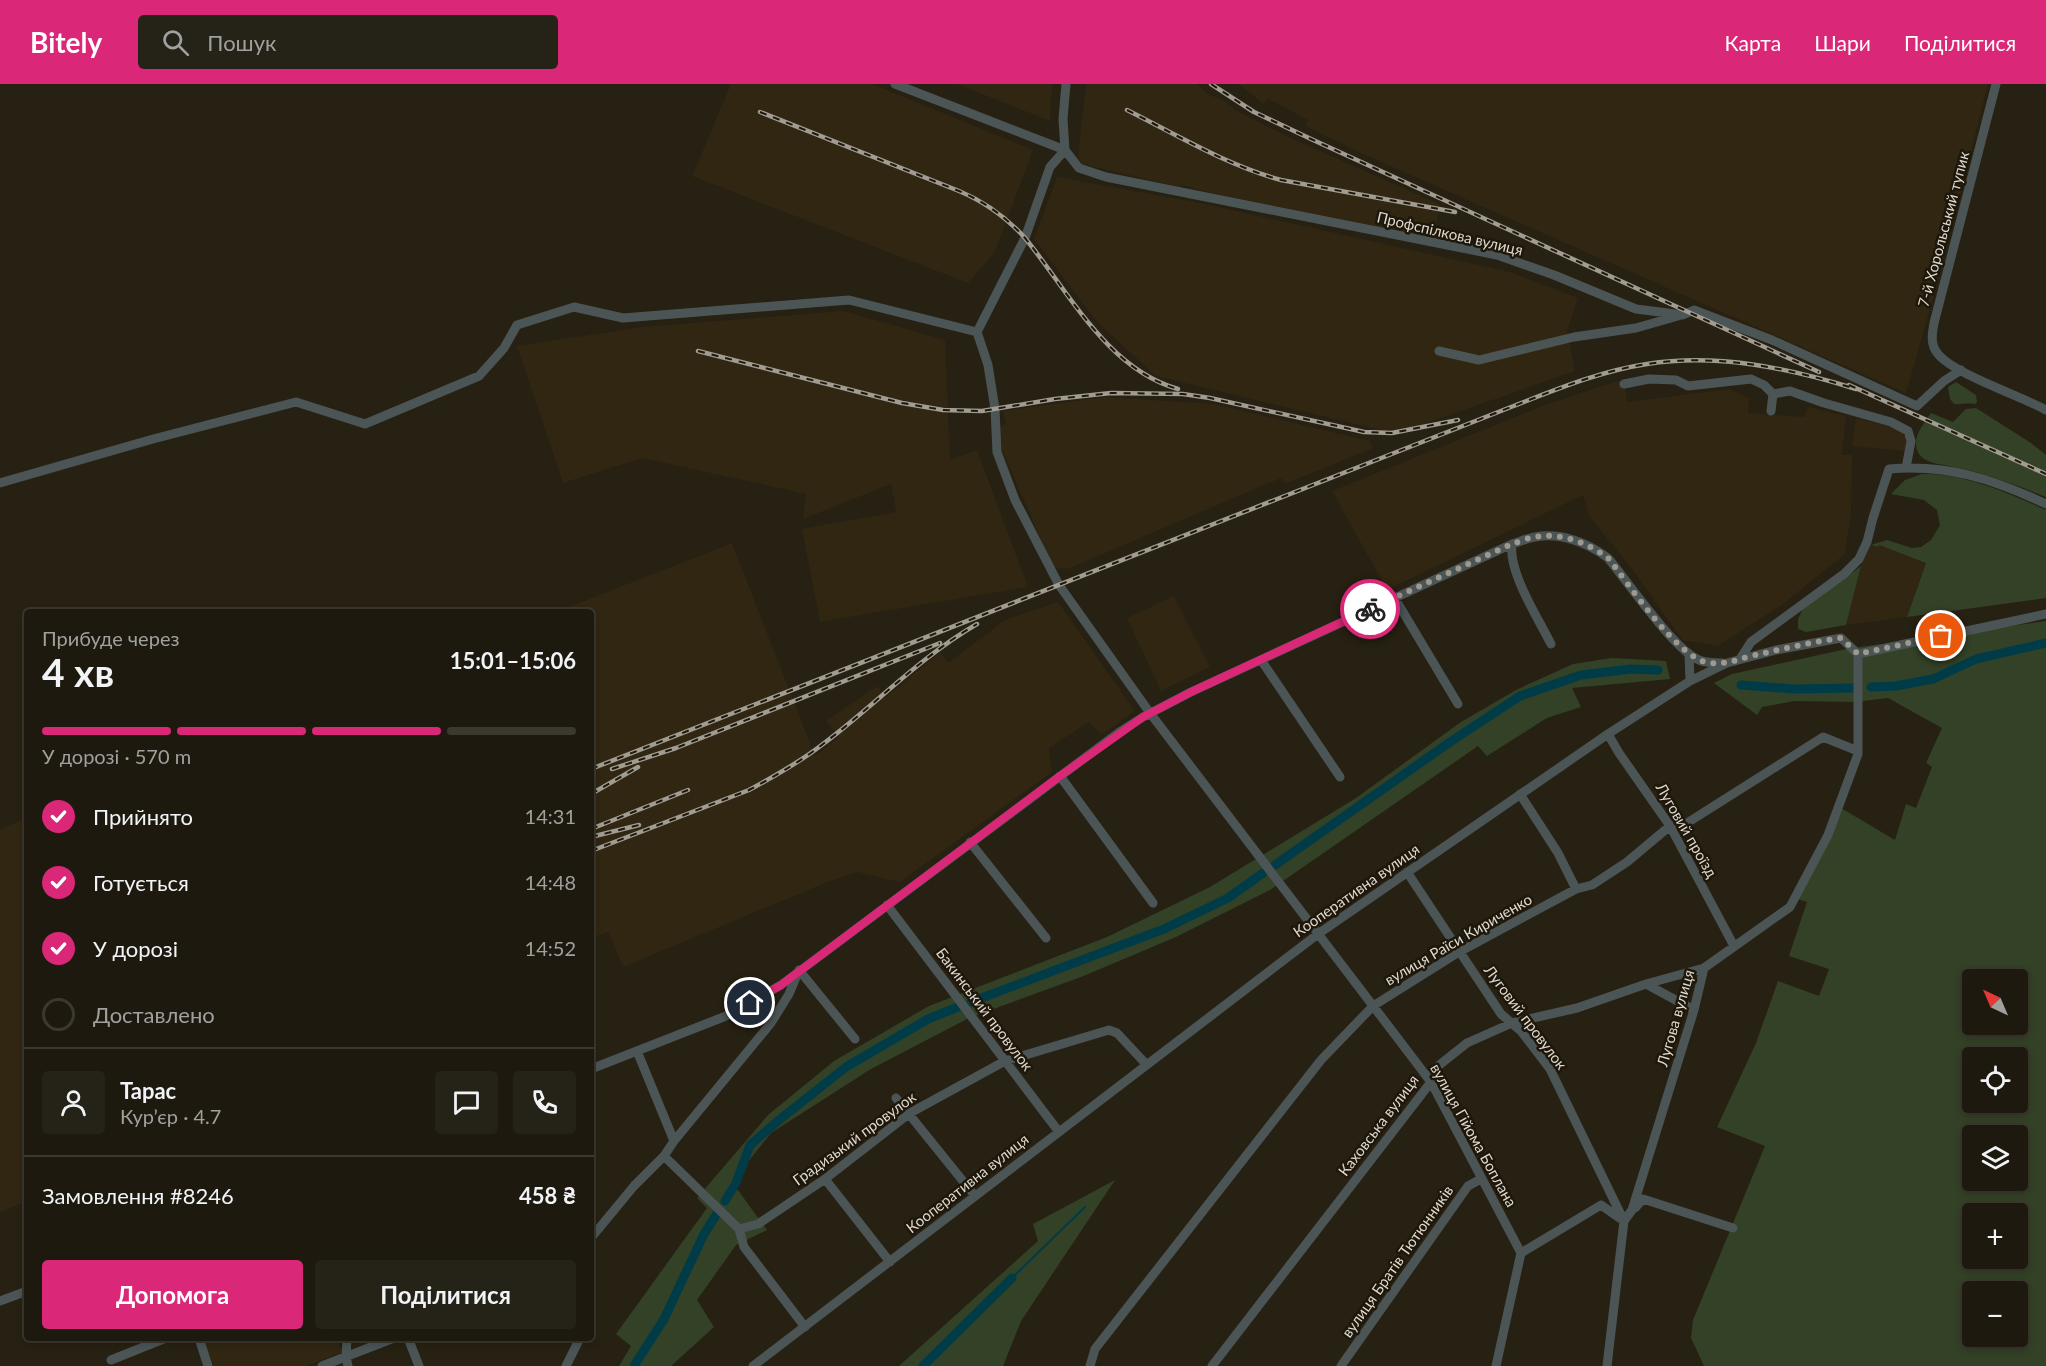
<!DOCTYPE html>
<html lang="uk">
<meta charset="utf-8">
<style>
body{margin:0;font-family:Lato,sans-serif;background:#252217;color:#f1f3f6;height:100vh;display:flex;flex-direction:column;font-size:22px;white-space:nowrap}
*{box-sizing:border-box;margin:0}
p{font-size:20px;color:#a0a09e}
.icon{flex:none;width:33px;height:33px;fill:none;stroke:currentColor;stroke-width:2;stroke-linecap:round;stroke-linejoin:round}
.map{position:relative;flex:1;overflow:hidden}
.drawer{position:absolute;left:24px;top:525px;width:570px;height:732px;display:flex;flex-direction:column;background:#1d190e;border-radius:6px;box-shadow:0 3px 9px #0003,0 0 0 2px #3b382e}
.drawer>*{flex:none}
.needle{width:39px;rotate:316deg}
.buttons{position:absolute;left:1962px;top:885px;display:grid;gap:12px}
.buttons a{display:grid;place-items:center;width:66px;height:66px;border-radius:6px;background:#1d190e;box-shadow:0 3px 9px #0003,0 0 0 2px #3b382e;font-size:30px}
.pin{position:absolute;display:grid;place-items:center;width:51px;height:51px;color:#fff;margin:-26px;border:3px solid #fff;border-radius:50%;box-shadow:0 2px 6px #0007}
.courier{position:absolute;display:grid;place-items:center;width:60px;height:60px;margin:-30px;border:4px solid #db2777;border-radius:50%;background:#fff;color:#222;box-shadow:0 2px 8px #0007}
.headline em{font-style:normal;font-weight:700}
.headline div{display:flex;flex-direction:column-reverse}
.headline{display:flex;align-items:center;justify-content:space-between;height:102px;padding:0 18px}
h1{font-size:39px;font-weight:700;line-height:45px}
.bar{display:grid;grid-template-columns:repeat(4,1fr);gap:9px 6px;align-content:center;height:72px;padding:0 18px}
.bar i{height:8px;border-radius:4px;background:#3b382e}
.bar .selected{background:#db2777}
.bar p{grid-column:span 4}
.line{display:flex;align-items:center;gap:15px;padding:0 18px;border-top:2px solid #3b382e}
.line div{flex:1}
.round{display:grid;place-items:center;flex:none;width:63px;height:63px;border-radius:6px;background:#252217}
ol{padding:0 18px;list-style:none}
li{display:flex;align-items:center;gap:18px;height:66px}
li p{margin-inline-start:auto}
li .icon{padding:6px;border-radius:50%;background:#db2777;color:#fff;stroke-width:4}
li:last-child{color:#a0a09e}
li i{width:33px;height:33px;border:3px solid #3b382e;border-radius:50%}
.cta{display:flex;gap:12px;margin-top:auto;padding:12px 18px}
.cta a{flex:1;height:69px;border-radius:6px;background:#db2777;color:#fff;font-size:24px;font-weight:700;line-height:69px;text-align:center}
.cta a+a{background:#252217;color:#f1f3f6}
header{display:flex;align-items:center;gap:36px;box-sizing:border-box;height:84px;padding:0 30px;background:#db2777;color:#fff}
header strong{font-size:28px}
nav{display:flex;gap:33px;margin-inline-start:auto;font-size:21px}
.search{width:420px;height:54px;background:#252217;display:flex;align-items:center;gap:15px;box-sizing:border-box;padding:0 21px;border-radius:6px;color:#a0a09e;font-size:22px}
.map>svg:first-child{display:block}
.built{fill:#302612}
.green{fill:#334126;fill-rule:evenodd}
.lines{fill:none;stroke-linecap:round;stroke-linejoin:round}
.stream{stroke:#003c48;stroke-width:2}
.canal{stroke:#003c48;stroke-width:9}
.minor{stroke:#4c5556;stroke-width:9}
.rail-casing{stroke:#a19c92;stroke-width:4.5}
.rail{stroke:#1e170a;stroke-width:2;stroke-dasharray:7;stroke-linecap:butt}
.done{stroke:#9e998e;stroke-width:6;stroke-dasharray:0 10.8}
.route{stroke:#db2777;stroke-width:8}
.labels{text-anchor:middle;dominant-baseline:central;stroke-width:5;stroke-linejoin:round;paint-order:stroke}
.street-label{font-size:15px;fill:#dedad1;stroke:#1e170a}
</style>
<header>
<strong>Bitely</strong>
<div class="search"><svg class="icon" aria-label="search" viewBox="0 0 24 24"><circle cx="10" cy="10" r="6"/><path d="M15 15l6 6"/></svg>Пошук</div>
<nav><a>Карта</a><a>Шари</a><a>Поділитися</a></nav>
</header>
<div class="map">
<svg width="2046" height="1282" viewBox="0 0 2046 1282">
<rect width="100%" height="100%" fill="#272113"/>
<!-- built -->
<path class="built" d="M731 0H872L1033 66 995 168 968 199 692 92Z
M957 0H1052L1050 37Z
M1086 0H1197L1208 11 1219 14 1239 28 1284 51 1439 120 1435 156 1198 106 1188 102H1175L1083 80 1078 73Z
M1239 0H1988L1940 190 1906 309 1363 70 1305 42 1308 36 1268 15 1263 20Z
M1057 93 1200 119 1510 188 1578 214 1567 247 1575 287 1404 347 1389 348 1156 292 1098 239 1034 155Z
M844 227 945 256 950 376 977 366 1028 503 820 538 802 445 896 428 891 400 803 435 806 410 642 374 563 399 517 262 643 243Z
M1624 295 1627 318 1729 305 1749 314 1748 329 1804 333 1808 323 1846 332 1842 371H1852L1851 428 1845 470 1783 520 1718 562 1682 556 1633 486 1589 432 1583 411 1387 506 1332 407 1540 323Z
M1105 313 1214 320 1370 357 1373 364 1285 400 1281 394 1068 485 1055 484 1049 474 1002 366 1000 343 1006 340 1003 327Z
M1856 334 1896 344 1906 352 1907 363 1904 367 1852 362Z
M732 459 815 672 839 653 826 637 877 602 886 613 940 568 948 579 1005 536 1058 518 1135 627 1101 651 1089 638 1049 664 1052 688 900 798 857 788 825 799 623 883 608 848 591 854V528H556Z
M1871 461 1877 463 1878 461 1926 479 1907 533 1846 541 1861 482Z
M1174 512 1210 583 1161 607 1127 534Z
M27 734V1117L0 1128V745Z
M203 1254H336L343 1268 306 1282H214Z"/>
<!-- green -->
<path class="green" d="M1956 298 1976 311 1977 318 1975 320C1967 318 1961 321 1954 320L1950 315 1948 303Z
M1976 324 2031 359 2046 371V413C2014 400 1982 388 1949 382 1940 380 1925 379 1919 370 1910 355 1923 341 1931 329L1953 338 1966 325Z
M1922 390C1964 389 2008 409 2046 426V514L1907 533 1926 479 1879 461 1878 463 1871 461 1887 456 1912 464 1921 463 1931 456 1940 441 1937 426 1924 416 1891 410 1905 396Z
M1861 482 1846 541 1806 548 1798 545V535L1803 525Z
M2046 537V1282H1704L1691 1254 1693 1236 1765 1062 1717 1043 1756 959 1778 897 1819 912 1829 885 1789 872 1807 818 1798 815 1841 724 1895 756 1906 720 1916 724 1932 683 1926 679 1942 644 1888 614 1854 618 1795 617 1762 623 1757 631 1714 599 1732 590 1846 565ZM1972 896H2018V940H1972ZM1972 974H2018V1018H1972ZM1972 1052H2018V1096H1972ZM1972 1130H2018V1174H1972ZM1972 1208H2018V1252H1972Z
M1612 574 1666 577 1670 595 1572 604 1581 623 1547 634 1487 672 1478 662 1270 806 1176 853 1081 893 969 934 871 985 771 1049 732 1098 767 1146 736 1161 697 1216 714 1243 671 1282H619L631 1262 616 1250 707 1124 697 1114 768 1031 834 977 929 922 1107 853 1210 803 1356 714 1461 638 1516 606 1573 580Z
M1115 1096 1021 1237 1003 1282H899L1038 1157 1033 1140Z"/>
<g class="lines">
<!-- stream -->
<path class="stream" d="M1012 1194 1085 1123"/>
<!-- canal -->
<path class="canal" d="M1741 601 1794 605 1853 604
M1871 603 1896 602 1933 595 1976 575 2046 559
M1275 781 1450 658 1520 612 1581 591 1631 585 1658 586
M971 918 1164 845 1228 814 1263 789
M725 1117 736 1099 750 1061 779 1036 846 983 928 935 958 923
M634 1282 664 1235 704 1150 716 1131
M923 1282 1012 1194"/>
<!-- minor -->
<path class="minor" d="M895 0 1065 66 1079 84 1106 93 1497 171 1554 191 1636 225 1683 231 1694 226 1772 256 1917 322 1944 297 1961 286
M1066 0 1063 35 1065 66 1050 83 1025 154 977 248 988 281 995 325 997 368 1015 416 1059 501 1150 629 1431 998 1521 1169 1496 1282
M1996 0 1934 239C1932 250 1930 261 1938 270 1954 290 2021 312 2046 326
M1439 267 1479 276 1574 253 1636 244 1678 232
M1624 300 1649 295 1676 296 1688 302 1751 295 1764 301 1773 310
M1771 327 1773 310 1790 307 1824 319 1891 338 1908 347 1911 357 1906 384
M0 399 153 355 296 318 365 340 479 292 504 264 517 241 574 223 623 234 849 216 977 248
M1512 460C1508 488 1538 534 1551 560
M1394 513 1458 620
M1689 570 1690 597
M1740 575 1751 558 1844 490 1859 475 1867 458 1873 434 1889 385C1947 380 1993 395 2046 420
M1261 576 1340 693
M1608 650 1619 669 1670 742 1734 862
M1060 692 1153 819
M1520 710 1558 769 1576 805
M970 758 1046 854
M1407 788 1501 930 1521 947 1550 985 1624 1137
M887 821 1059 1048
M1646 900 1704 884
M637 967 674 1057
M591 985 726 932 781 901 1118 649 1143 633 1191 608 1512 460C1519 458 1528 454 1535 453 1561 448 1588 459 1608 474 1628 498 1674 566 1699 576 1706 579 1714 579 1722 579
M896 1014 975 1112
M664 1072 739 1145 744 1163 805 1243
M825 1095 890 1178
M1635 1124 1643 1115 1733 1144
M739 1145 758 1140 825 1095 910 1029 1005 977 1109 946 1117 949 1146 980
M591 1154 634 1102 664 1072 674 1057 771 939 789 910 799 886 855 955
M1521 1169 1601 1121 1621 1135
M0 1217 27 1207
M199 1254 208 1282
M347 1254 346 1273 348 1282
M408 1254 419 1282
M111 1276 166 1254
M322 1282 394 1254
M566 1282 580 1254
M753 1282 1318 850 1608 650 1690 597 1727 579 1776 566 1841 554 1858 570 2046 530
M1090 1282 1095 1265 1321 976 1373 922 1459 868 1576 805 1592 801 1627 778 1670 742 1687 739 1823 653 1858 667
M1212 1282 1431 998 1433 986 1467 959 1512 939 1577 924 1646 900 1694 926
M1341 1282 1468 1102 1481 1095
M1607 1282 1624 1137 1632 1126 1694 926 1704 884 1790 823 1828 751 1858 670V570"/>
<defs>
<path id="rail" d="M1211 0 1254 28 1311 55 1819 288
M1127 26C1177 51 1226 81 1281 96L1455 128
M760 28 959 107C985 118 1006 133 1025 154 1069 208 1107 285 1178 305
M698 267 902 319 943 326 982 327 1055 315 1111 309 1183 310 1210 314 1364 348 1392 349 1458 336
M1849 301 2046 390
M591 685 1511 323C1555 306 1600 287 1647 280 1717 269 1789 284 1856 305
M612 685 676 664 940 559
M591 710 638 683
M591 745 688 706
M591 753 639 741
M591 767 749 706C775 692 800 678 823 660 875 621 920 573 977 540"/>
</defs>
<!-- rail casing -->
<use href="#rail" class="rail-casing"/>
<!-- rail -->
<use href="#rail" class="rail"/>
</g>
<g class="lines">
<!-- done -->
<path class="done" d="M1370 525 1512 460C1519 458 1527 454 1535 453 1561 448 1588 459 1608 474 1629 500 1678 575 1709 579 1725 581 1739 575 1755 571 1783 565 1812 558 1841 554L1858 570 1941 552"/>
<!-- route -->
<path class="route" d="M750 919 781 901 1060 692 1143 633 1191 608 1370 525"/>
</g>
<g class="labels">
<!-- street labels -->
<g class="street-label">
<text transform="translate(1943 145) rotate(-75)">7-й Хорольський тупик</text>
<text transform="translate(1450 149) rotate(13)">Профспілкова вулиця</text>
<text transform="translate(1687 746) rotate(60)">Луговий проїзд</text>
<text transform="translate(1356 806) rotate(-35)">Кооперативна вулиця</text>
<text transform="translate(1458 855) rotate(-30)">вулиця Раїси Кириченко</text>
<text transform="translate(985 925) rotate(53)">Бакинський провулок</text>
<text transform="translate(1526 933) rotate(53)">Луговий провулок</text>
<text transform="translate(1675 934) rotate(-74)">Лугова вулиця</text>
<text transform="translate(1378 1041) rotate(-53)">Каховська вулиця</text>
<text transform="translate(1474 1051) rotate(61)">вулиця Гійома Боплана</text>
<text transform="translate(854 1054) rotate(-36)">Градизький провулок</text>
<text transform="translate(967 1099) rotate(-38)">Кооперативна вулиця</text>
<text transform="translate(1397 1177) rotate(-55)">вулиця Братів Тютюнників</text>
</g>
</g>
</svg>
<div class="buttons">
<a><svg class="needle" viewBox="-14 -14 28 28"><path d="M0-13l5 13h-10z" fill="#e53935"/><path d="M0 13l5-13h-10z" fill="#a0a09e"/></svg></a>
<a><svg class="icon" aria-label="locate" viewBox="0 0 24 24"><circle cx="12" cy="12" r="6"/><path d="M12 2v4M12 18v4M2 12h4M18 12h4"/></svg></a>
<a><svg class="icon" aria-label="layers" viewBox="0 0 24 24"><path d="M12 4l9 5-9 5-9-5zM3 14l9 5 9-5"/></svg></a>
<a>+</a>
<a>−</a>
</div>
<div class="pin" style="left:1941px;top:552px;background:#ea580c"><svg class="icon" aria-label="bag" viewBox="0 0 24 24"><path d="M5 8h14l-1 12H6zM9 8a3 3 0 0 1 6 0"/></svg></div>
<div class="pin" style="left:750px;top:919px;background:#1f2937"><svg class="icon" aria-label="home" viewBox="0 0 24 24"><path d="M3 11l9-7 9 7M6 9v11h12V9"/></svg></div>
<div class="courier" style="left:1370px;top:525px"><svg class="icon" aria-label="bike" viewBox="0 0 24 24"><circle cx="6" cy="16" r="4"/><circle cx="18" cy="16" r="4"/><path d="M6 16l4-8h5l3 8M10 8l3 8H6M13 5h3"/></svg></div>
<section class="drawer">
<div class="headline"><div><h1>4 хв</h1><p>Прибуде через</p></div><em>15:01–15:06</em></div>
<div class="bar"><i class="selected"></i><i class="selected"></i><i class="selected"></i><i></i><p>У дорозі · 570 m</p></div>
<ol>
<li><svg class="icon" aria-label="check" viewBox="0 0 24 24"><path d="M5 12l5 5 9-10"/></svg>Прийнято<p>14:31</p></li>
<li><svg class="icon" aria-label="check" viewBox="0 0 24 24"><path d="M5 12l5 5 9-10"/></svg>Готується<p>14:48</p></li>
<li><svg class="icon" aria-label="check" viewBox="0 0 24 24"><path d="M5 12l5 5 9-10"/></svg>У дорозі<p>14:52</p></li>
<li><i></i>Доставлено</li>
</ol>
<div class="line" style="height:108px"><a class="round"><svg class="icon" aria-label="person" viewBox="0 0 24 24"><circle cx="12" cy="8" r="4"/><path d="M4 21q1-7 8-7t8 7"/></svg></a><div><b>Тарас</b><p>Кур’єр · 4.7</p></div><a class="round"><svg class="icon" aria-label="chat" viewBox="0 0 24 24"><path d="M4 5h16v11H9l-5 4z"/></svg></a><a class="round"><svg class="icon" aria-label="phone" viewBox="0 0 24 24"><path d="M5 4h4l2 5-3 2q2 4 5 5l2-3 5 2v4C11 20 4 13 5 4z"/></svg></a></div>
<div class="line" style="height:78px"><div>Замовлення #8246</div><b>458 ₴</b></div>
<div class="cta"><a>Допомога</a><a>Поділитися</a></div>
</section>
</div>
